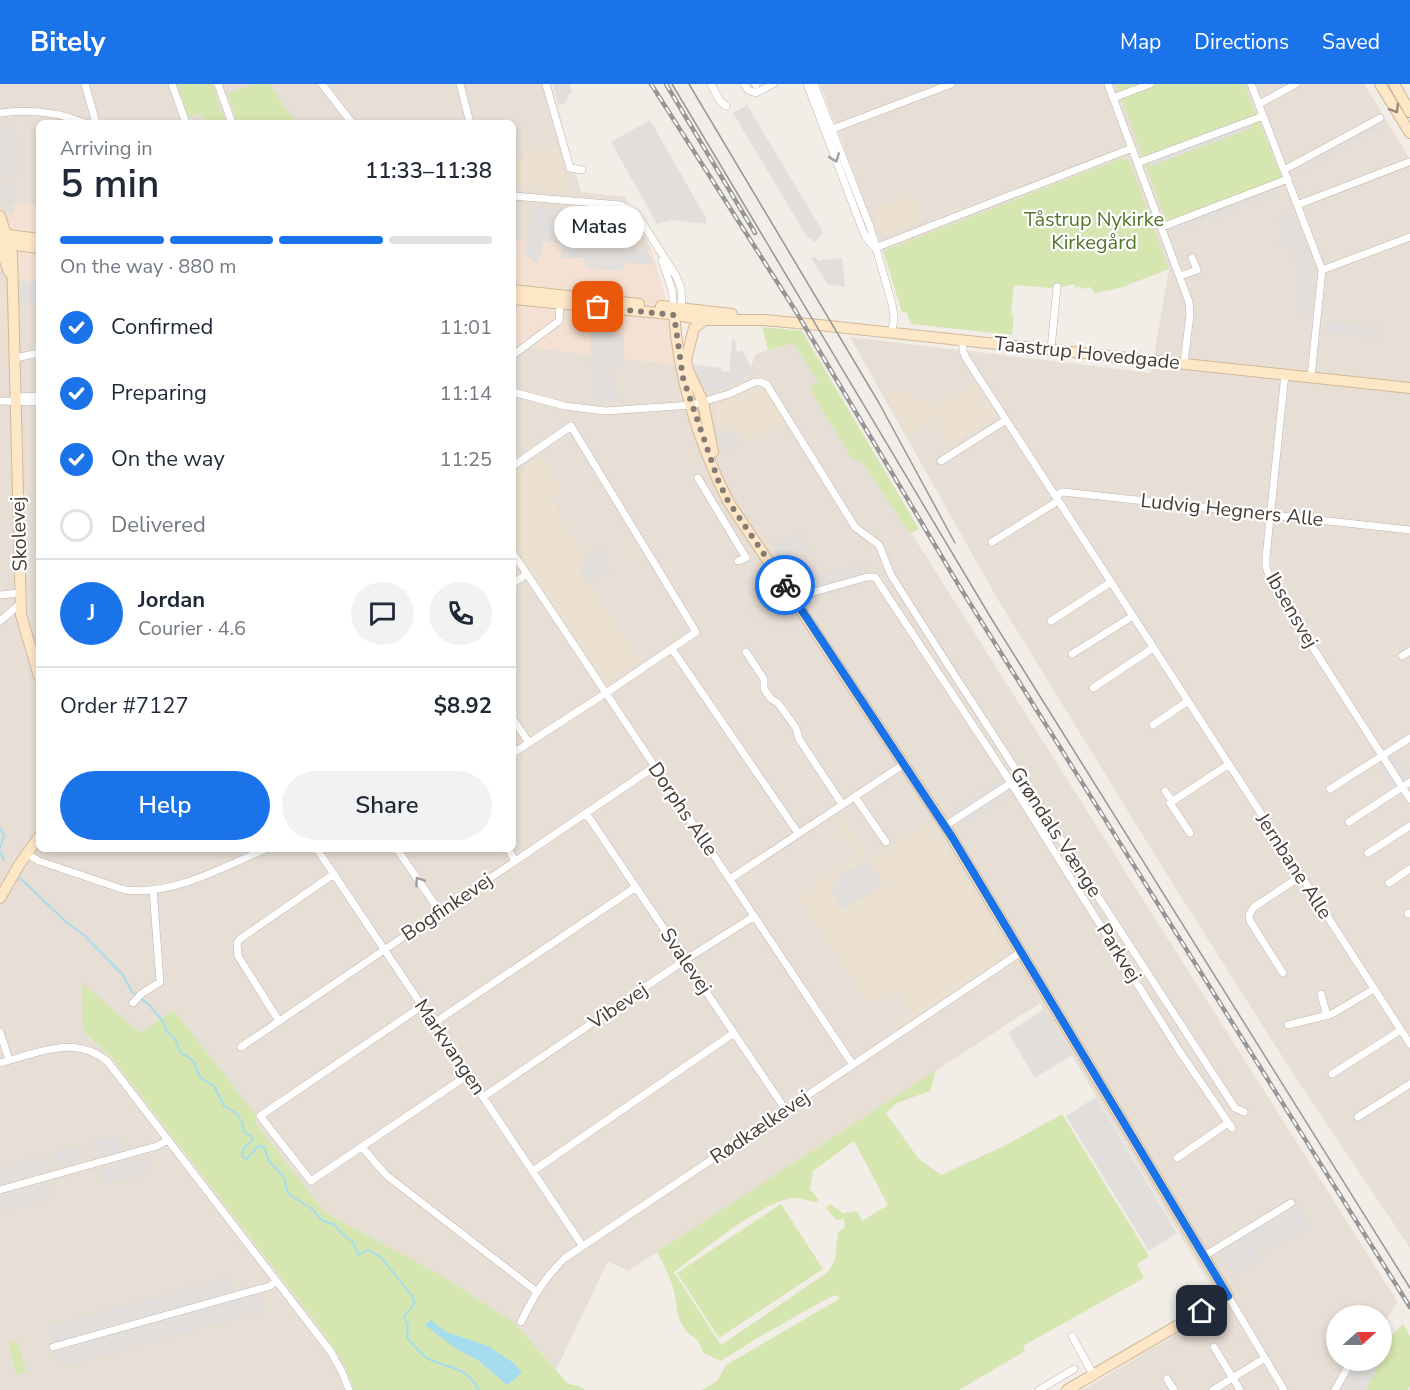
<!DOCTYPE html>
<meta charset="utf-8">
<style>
body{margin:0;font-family:"Nunito Sans",sans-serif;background:#f2f2f3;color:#1f2937;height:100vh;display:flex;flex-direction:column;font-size:22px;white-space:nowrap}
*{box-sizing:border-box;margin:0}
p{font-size:20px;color:#747a83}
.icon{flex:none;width:33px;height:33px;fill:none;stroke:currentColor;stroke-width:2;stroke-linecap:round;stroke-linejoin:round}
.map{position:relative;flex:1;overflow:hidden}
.details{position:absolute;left:36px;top:36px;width:480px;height:732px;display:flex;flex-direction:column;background:#fff;border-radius:9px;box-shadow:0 3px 9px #0003}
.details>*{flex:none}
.needle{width:39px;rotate:69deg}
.tools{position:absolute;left:1326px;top:1221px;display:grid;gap:12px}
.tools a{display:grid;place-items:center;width:66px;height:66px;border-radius:50%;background:#fff;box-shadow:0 3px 9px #0003;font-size:30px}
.pin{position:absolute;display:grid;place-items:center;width:51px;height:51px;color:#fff;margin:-26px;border-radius:12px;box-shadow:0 3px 9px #0006}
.courier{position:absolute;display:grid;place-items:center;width:60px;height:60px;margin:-30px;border:4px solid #1a73e8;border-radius:50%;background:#fff;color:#222;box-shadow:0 2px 8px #0007}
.bubble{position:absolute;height:42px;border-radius:21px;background:#fff;box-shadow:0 3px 9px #0003;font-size:20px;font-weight:600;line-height:42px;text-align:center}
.summary em{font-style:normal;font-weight:600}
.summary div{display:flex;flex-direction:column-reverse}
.summary{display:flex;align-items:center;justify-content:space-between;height:102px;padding:0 24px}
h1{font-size:39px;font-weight:600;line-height:45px}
.bar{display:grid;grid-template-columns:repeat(4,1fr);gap:9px 6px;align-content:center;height:72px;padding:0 24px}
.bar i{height:8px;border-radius:4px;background:#e0e1e3}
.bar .on{background:#1a73e8}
.bar p{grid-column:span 4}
.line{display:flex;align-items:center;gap:15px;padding:0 24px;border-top:2px solid #e0e1e3}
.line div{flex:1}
.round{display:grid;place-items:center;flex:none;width:63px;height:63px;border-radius:32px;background:#f2f2f3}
ol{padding:0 24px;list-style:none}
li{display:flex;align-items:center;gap:18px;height:66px}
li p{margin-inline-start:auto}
li .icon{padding:6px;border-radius:50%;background:#1a73e8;color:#fff;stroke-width:4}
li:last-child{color:#747a83}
li i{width:33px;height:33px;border:3px solid #e0e1e3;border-radius:50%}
.primary-button{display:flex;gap:12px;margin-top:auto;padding:12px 24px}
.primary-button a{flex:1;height:69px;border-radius:36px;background:#1a73e8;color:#fff;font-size:24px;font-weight:600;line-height:69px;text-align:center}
.primary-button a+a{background:#f2f2f3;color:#1f2937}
header{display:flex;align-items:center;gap:36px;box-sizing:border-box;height:84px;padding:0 30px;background:#1a73e8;color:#fff}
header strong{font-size:28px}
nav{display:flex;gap:33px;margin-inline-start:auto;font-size:21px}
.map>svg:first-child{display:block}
.residential{fill:#e7ded5}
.commercial{fill:#f4e1d3}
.education{fill:#ece0d1}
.green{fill:#d6e6b1;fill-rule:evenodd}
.parking{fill:#e1dedc}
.water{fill:#a5dcee}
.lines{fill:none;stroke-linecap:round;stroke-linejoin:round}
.stream{stroke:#a5dcee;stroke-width:2}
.street-casing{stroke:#c1b6ad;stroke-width:8}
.secondary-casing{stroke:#d1b998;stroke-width:12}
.street{stroke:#fff;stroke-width:7}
.secondary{stroke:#fde7c7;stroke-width:10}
.tram{stroke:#969696;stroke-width:1.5}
.rail-casing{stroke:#969696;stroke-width:4.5}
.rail{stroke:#fff;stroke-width:2;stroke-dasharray:7;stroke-linecap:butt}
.oneway{stroke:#988a77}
.oneway2{stroke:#a29e9a}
.done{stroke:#837b74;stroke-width:6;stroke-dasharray:0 10.8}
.route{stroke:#1a73e8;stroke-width:8}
.labels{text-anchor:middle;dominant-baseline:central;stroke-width:4.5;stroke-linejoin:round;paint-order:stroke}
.park-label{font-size:20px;fill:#53762b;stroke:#fff}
.street-label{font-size:20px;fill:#463d36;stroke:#fff}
</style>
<header>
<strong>Bitely</strong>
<nav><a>Map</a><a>Directions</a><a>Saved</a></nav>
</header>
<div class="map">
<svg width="1410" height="1306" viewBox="0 0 1410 1306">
<rect width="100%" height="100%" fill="#f3ede7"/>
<!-- residential -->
<path class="residential" d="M0 0H551L581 108 625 113 652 167 513 156V39H39V121L7 119 39 203V765H513V261L677 281 746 294 756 270 793 259 818 298 809 304 915 455 1397 1217 1382 1244V1232H1336V1276L1362 1277 1345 1306H1083L1223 1222 1040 919 628 1187 608 1177 556 1286 514 1238 437 1189 326 1129 256 1040V1031L174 926 140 949 83 947 112 974 320 1244 343 1278 354 1306H0Z
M820 0H1364L1410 75V1164L1292 988 1166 789 997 514 850 253 1151 289 1169 185 1122 74 883 167Z"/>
<!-- commercial -->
<path class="commercial" d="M6 119 39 121V203L16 200Z
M513 156 652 167 670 230 677 281 513 261Z"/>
<!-- education -->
<path class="education" d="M556 61 569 106 566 109 513 104V70L521 71Z
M914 111 923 136 885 151 881 149 871 124Z
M0 198H6L9 277 7 285H0Z
M974 298 996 331 951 361 933 334 908 352 885 310 896 303 899 307 937 325Z
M759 305 767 309 784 336 747 358 737 342 720 351 716 327 720 320 751 306Z
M540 372 564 406 552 415 558 425 555 428 585 473 599 465 609 480 639 462 640 464 587 496 640 577 609 599 605 598 513 460V390Z
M839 731 870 777 929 738 1006 862 1004 873 893 947V943L913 930 895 903 869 920 797 813 858 773 832 735Z"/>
<!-- green -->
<path class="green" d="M177 0H213L220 26 227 39H205L201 30 188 34Z
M256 0H269L296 39H237L228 9Z
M1116 0H1244L1282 95 1167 139Z
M1122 74 1129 77 1169 185 1120 204 1095 209 1090 203 1082 205 1079 202 1076 204 1073 200 1063 203 1058 200 1051 204 1014 201 1011 231 1014 232 1012 251 911 240 907 229 902 228 883 167Z
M762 243 802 247 919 445 910 449 861 377 852 375 809 304 818 298 793 259 768 266Z
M82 899 140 949 174 926 256 1031V1040L326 1129 437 1189 514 1238 568 1300 579 1302 585 1306H354L343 1278 320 1244 112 974 83 947Z
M936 986 930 1007 897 1019 886 1029 918 1074 941 1091 1006 1061 1062 1030 1149 1172 1137 1180 1144 1194 1023 1262 1025 1267 959 1306H702L717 1297 726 1281 839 1215 838 1211 830 1213 754 1256 721 1277 703 1269C697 1249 692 1256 684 1244 676 1232 677 1220 674 1207 670 1193 664 1181 657 1168ZM854 1057 888 1121 862 1137 857 1127 843 1129 830 1120 826 1124 836 1136 844 1135 845 1143 838 1148 835 1175 828 1188 721 1261 674 1188C699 1169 764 1116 793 1114 800 1114 809 1117 816 1118L819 1116 810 1105 813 1087Z
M781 1120 823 1185 719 1254 677 1189Z
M1403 1240 1410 1252V1302L1408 1306H1366L1384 1270 1387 1256Z
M17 1257 26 1288 16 1291 8 1259Z"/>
<!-- parking -->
<path class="parking" d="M553 0H570L572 9 569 11 564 20 558 21Z
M747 21 823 148 815 158 807 153 733 29Z
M1379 35 1383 42 1301 87 1297 79Z
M650 36 706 134V140L672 136 657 140 611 58Z
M1250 37 1252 44 1151 82 1148 74Z
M13 41 21 88 0 91V44Z
M16 98 15 122H12L14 129 9 131 0 100Z
M1273 101 1276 110 1176 148 1173 139Z
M534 123 588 128 586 144 598 145 597 161 647 166 655 181 624 178 623 187 586 184 584 174H561V158L543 157 541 171H538L537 178 531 177V174L524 173 526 156H531Z
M1294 128 1316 186 1311 185 1309 198 1315 199 1312 229 1297 228 1299 177 1294 175 1289 160 1288 164 1274 162 1285 151 1279 134Z
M811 173H815L821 178V176L842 174 845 203 827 200Z
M19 197H39V220L19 218Z
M1327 238 1379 243 1378 253 1326 249Z
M590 243 615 246 616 251H624L623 282 610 283 618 317 594 318Z
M732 255 735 256 737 268 742 266 754 289 718 306H709L705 303 692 280 721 284V287L729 288Z
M733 346 739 362 723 367 721 353Z
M801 451 810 466 779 472 775 460Z
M599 465 610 483 587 498 578 484 584 480 582 476Z
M866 481 867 493 858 496 854 504 805 515 791 496Z
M1396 670 1410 692 1392 704 1377 682Z
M1000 697 1009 711 963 740 954 727Z
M867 774 883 800 843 827 829 804 838 798 836 794Z
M1044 925 1072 971 1035 994 1008 949Z
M1096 1013 1177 1149 1149 1167 1066 1032Z
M118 1052 122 1067 99 1074 94 1058Z
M79 1062 82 1073 78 1074 79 1077 72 1079 70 1077 69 1080 57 1083 53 1069Z
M146 1072 151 1088 131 1094 126 1078Z
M41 1073 46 1089 21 1096 16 1080Z
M125 1078 129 1093 105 1100 101 1085Z
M14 1081 18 1097 0 1102V1085Z
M48 1099 52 1114 28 1121 23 1106Z
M22 1107 26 1121 2 1128 0 1113Z
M1297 1120 1309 1141 1265 1167 1253 1146Z
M1248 1150 1262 1174 1232 1191 1218 1167Z
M228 1194 232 1208 257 1201 264 1226 59 1283 48 1243Z
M1352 1277H1381L1366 1306H1335Z"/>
<!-- water -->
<path class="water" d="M431 1236 446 1248 488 1262 515 1280 522 1289 507 1301 479 1277 455 1264 425 1241Z"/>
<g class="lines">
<!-- stream -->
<path class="stream" d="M0 744 4 751 0 764
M0 768 4 776
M19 793 66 838 85 852 123 891 132 908 148 920 162 936 168 949 175 955 180 968 193 976 200 993 214 1002 224 1022 236 1029 242 1038 244 1048 251 1052 253 1056 243 1065 242 1072 247 1075 258 1062 264 1063 269 1077 284 1093 287 1107 291 1112 311 1124 323 1137 335 1141 342 1150 352 1157 359 1171 368 1166 382 1174 412 1212 415 1219 404 1233 408 1241 407 1253C413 1260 419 1269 427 1274 450 1286 464 1280 479 1306"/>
<defs>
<path id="street" d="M85 0 96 39
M172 0 186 39
M218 0 232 39
M322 0 352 39
M460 0 470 39
M546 0 570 84 582 86
M711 0 720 17 726 22
M744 0 748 6 756 9 773 0
M755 0 756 1
M807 0 865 152 873 162
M814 0 870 143 892 220 894 232 892 248
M1108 0 1189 218 1190 230 1184 279
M1251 0 1322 186 1311 293
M1113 14 1150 0
M1259 20 1296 0
M0 29C29 25 57 28 85 39
M830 46 951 0
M1137 79 1263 32
M1284 86 1380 34
M513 112 620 121 636 129 676 192 681 204 682 224
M1297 121 1409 78
M1162 143 1288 95
M875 164 1132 64
M662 176 672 206 674 226
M1322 186 1410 153
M1180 192 1197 186 1192 174
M963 256V267L966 274 1410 960
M1051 265 1057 203
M513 271 559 237 560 219
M15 274 39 269
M1285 290 1266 473V483L1272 500 1410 715
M513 308 565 322 605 327 692 321 729 310 755 298H761L767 301 855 443 879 461 891 491 948 581 1235 1024 1244 1028
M14 313 39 312
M0 317 39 318
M941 377 1006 336
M513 382 571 342 696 548 606 609 513 669
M698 394 746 474 738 477
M1055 412 1063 408 1410 446
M992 458 1058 417
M513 469 853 981
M513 499 527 490
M0 511 20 509
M794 516 807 510 867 493H875L1011 699 1180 968 1232 1044
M0 537 21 519
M1051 537 1111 498
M672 565 798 749
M746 568 764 595V605L771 615 778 619 796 644 799 655 842 720
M1072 570 1133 532
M1402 572 1410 567
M1093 604 1153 564
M513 635 529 659
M1153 641 1188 617
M1330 705 1410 654
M1165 707 1172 717
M855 713 886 758
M586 729 785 1025
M1349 738 1410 698
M945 742 1011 699
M1190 749 1170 719 1229 680
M317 765 582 1161
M397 765 440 828
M508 765 515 777
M1368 769 1410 742
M27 770 39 777 125 806C174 812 222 783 266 765
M730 795 904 680
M1389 799 1410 785
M1408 830 1410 829
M1283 889 1250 837 1249 831 1254 823 1301 792
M1321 910 1327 932
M133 919 141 910 160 898 153 805
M422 922 260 1032 311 1097 468 991
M279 937 238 872 237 859 240 855 334 790
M434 939 636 803
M1288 941 1332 930 1374 905
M0 948 9 976
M241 963 654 683
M0 979C37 969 75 950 108 978L331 1268 342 1288 349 1306
M1332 990 1401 946
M483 1013 685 876 753 833
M1358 1033 1410 1000
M362 1063 386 1091 536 1207
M1177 1074 1228 1039
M533 1087 734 949
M0 1106 157 1062 168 1056
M1204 1172 1291 1119
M1228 1212 1284 1306
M521 1238C533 1213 545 1193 565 1174L1021 868
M1072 1252 1093 1290
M1382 1254 1383 1255
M53 1263 270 1202 276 1197
M1214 1263 1240 1306
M1167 1295 1174 1306
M1039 1306 1074 1285
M1213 1306 1265 1274
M1335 1306 1352 1276"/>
<path id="secondary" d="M1380 0 1410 49
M1394 0 1410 28
M0 132 12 170 21 531 39 592
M1 150 39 155
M0 159 39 164
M0 162 9 188
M513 206 639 220
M513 215 670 230 705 236H764L819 241 1410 304
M661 222 732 230
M674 231C679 295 699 359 728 417L945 742 1228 1212 1067 1306
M705 236 694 244 686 276 688 286 703 318 713 368
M0 814 19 781 39 753"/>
</defs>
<!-- street casing -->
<use href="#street" class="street-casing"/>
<!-- secondary casing -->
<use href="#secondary" class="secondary-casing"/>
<!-- street -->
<use href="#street" class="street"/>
<!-- secondary -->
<use href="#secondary" class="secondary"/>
<!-- tram -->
<path class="tram" d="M672 0 991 534 1410 1204
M689 0 879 319 955 459"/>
<defs>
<path id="rail" d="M651 0 795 226 961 505 1410 1223
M666 0 755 149"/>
</defs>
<!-- rail casing -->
<use href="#rail" class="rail-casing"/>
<!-- rail -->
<use href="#rail" class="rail"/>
</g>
<!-- one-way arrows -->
<defs><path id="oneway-chevron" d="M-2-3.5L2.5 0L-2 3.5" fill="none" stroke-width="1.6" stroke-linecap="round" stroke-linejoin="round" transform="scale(1.5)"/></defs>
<use class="oneway" href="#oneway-chevron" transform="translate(1395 25) rotate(59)"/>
<g class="oneway2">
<use href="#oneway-chevron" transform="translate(835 74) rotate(69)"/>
<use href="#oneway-chevron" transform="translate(419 797) rotate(-124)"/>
</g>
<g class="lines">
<!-- done -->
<path class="done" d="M598 223 674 231 683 294 718 396 728 417 785 501"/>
<!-- route -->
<path class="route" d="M785 501 952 753 1228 1212 1202 1227"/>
</g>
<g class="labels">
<!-- park labels -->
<g class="park-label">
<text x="1094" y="135">Tåstrup Nykirke<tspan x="1094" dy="23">Kirkegård</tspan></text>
</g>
<!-- street labels -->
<g class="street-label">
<text transform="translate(1087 269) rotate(6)">Taastrup Hovedgade</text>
<text transform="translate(1232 426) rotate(6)">Ludvig Hegners Alle</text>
<text transform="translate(19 450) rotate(-92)">Skolevej</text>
<text transform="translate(1292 526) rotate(60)">Ibsensvej</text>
<text transform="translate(683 725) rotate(56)">Dorphs Alle</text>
<text transform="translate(1056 748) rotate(57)">Grøndals Vænge</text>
<text transform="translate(1294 782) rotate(57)">Jernbane Alle</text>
<text transform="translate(447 823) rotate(-34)">Bogfinkevej</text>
<text transform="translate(1119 869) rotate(58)">Parkvej</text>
<text transform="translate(686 877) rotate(56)">Svalevej</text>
<text transform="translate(618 922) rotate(-34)">Vibevej</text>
<text transform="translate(450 963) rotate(56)">Markvangen</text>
<text transform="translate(760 1043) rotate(-34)">Rødkælkevej</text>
</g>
</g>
</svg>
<div class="tools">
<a><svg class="needle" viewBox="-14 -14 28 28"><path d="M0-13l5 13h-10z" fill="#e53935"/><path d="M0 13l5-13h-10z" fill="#747a83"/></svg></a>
</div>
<div class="pin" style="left:598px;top:223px;background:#ea580c"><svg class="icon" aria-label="bag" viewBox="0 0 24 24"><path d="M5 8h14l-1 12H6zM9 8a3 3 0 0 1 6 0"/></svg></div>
<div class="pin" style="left:1202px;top:1227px;background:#1f2937"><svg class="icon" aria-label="home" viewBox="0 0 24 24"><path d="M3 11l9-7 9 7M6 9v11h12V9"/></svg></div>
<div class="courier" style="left:785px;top:501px"><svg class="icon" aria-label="bike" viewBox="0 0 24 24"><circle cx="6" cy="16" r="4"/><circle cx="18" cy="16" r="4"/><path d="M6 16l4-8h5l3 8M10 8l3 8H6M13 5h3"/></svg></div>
<div class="bubble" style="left:554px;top:122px;width:90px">Matas</div>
<section class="details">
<div class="summary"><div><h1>5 min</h1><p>Arriving in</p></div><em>11:33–11:38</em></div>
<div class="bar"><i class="on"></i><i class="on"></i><i class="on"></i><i></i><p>On the way · 880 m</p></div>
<ol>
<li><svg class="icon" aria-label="check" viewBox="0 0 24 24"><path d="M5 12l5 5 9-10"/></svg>Confirmed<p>11:01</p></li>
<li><svg class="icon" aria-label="check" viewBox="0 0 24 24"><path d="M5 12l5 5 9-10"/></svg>Preparing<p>11:14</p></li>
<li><svg class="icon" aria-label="check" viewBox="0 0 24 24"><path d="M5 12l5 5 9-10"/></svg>On the way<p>11:25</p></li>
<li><i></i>Delivered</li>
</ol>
<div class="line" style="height:108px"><b class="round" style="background:#1a73e8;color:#fff">J</b><div><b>Jordan</b><p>Courier · 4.6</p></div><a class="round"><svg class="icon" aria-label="chat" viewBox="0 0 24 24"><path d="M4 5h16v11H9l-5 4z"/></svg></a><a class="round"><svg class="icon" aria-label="phone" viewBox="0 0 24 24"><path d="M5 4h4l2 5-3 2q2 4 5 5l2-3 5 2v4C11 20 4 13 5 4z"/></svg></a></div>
<div class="line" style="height:78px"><div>Order #7127</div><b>$8.92</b></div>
<div class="primary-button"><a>Help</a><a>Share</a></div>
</section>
</div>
